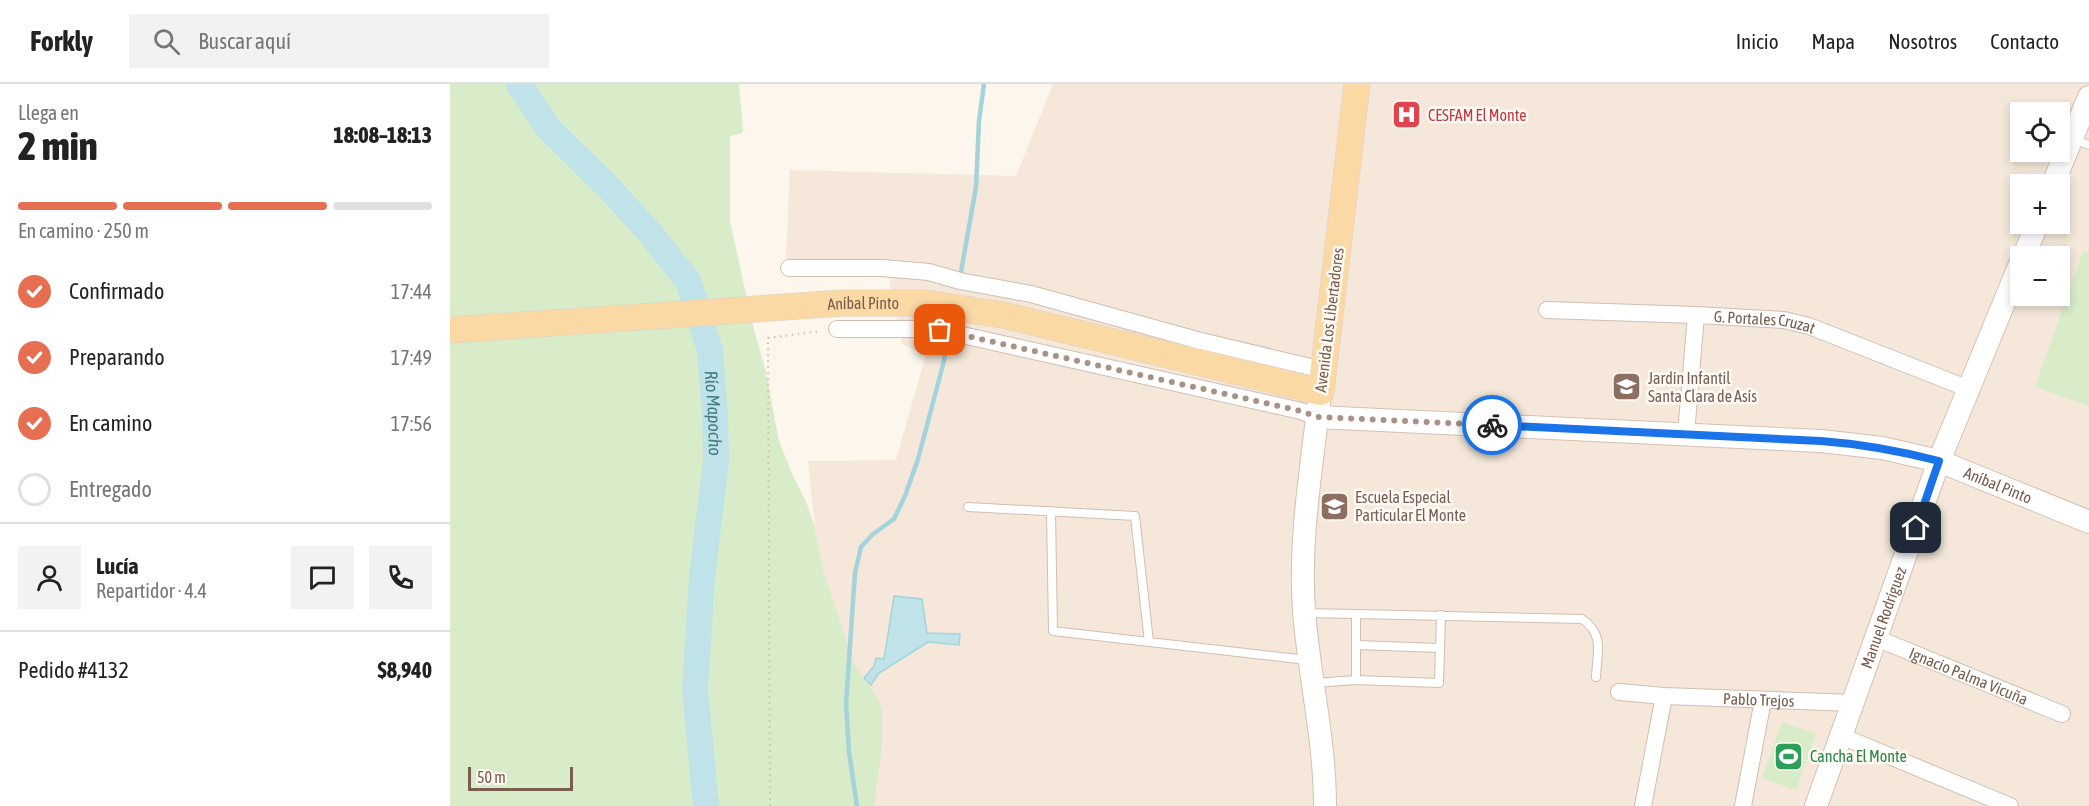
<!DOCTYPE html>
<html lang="es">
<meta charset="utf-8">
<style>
body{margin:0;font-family:"Asap Condensed",sans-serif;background:#f2f2f2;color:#222;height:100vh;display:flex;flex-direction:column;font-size:22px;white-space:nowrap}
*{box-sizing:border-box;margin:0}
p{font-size:20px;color:#767676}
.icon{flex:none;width:33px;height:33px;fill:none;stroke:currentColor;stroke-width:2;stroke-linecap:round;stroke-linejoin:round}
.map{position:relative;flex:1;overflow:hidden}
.panel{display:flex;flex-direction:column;background:#fff;width:450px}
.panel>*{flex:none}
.fabs{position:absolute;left:1560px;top:18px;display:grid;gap:12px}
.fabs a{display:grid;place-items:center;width:60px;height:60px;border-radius:0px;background:#fff;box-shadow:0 3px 9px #0003;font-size:30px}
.scale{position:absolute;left:18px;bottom:15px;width:105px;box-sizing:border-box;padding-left:6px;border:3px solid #7a5c4d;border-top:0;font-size:16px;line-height:21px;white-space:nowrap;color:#7a5c4d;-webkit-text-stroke:4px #fffaf3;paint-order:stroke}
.pin{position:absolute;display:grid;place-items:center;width:51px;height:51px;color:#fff;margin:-26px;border-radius:12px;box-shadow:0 3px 9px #0006}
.courier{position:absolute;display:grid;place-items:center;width:60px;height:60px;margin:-30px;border:4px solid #1a73e8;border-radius:50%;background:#fff;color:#222;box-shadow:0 2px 8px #0007}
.head em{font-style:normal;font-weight:800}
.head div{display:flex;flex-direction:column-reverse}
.head{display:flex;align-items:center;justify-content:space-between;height:102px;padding:0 18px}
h1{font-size:39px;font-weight:800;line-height:45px}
.bar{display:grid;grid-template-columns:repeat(4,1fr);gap:9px 6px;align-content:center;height:72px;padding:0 18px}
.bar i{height:8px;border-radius:4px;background:#e0e0e0}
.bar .selected{background:#e76f51}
.bar p{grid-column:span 4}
.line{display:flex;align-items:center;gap:15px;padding:0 18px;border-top:2px solid #e0e0e0}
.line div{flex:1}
.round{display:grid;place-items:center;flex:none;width:63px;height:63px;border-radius:0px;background:#f2f2f2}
ol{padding:0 18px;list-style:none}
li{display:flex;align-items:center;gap:18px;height:66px}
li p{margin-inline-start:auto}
li .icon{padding:6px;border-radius:50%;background:#e76f51;color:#fff;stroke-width:4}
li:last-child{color:#767676}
li i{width:33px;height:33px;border:3px solid #e0e0e0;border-radius:50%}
header{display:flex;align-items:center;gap:36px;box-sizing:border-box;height:84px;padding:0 30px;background:#fff;border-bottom:2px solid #e0e0e0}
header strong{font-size:28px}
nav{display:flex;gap:33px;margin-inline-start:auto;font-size:21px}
.search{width:420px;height:54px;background:#f2f2f2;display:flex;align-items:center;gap:15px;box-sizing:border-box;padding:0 21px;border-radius:0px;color:#767676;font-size:22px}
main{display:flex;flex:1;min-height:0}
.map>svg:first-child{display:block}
.residential{fill:#f5e8da;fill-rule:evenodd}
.green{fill:#d8ecc9}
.water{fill:#bfe3e8;stroke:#a5d3da;stroke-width:1.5}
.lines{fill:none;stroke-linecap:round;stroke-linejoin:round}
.stream{stroke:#a5d3da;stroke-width:4.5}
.river{stroke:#bfe3e8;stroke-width:26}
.lane-casing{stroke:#d1beb0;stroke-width:10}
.street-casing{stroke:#d1beb0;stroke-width:18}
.secondary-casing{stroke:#d6c0b0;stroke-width:24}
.primary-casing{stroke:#dad1cd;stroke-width:27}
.path{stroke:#d9b8a5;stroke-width:2;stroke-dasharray:1.5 4.5;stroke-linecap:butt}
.lane{stroke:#fff;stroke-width:8}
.street{stroke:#fff;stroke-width:16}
.secondary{stroke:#fff;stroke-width:22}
.primary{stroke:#fbd9a5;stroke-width:26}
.done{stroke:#a89285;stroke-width:6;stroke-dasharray:0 10.8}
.route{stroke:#1a73e8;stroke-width:8}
.labels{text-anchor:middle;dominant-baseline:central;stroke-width:5;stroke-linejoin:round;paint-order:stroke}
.health-label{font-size:16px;fill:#be3a42;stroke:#fffaf3;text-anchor:start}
.street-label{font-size:16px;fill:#7a5c4d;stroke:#fffaf3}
.education-label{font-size:16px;fill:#785e54;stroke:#fffaf3;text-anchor:start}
.leisure-label{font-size:16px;fill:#27864d;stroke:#fffaf3;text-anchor:start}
.water-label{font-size:18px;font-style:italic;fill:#437c86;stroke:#fffaf3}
</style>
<header>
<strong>Forkly</strong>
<div class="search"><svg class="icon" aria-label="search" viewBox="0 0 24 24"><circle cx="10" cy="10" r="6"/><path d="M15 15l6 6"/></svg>Buscar aquí</div>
<nav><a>Inicio</a><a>Mapa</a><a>Nosotros</a><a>Contacto</a></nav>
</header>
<main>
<section class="panel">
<div class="head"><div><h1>2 min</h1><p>Llega en</p></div><em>18:08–18:13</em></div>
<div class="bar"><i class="selected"></i><i class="selected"></i><i class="selected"></i><i></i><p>En camino · 250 m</p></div>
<ol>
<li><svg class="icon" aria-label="check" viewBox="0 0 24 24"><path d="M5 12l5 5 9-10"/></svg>Confirmado<p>17:44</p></li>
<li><svg class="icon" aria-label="check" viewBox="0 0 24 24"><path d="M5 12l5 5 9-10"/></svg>Preparando<p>17:49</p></li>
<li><svg class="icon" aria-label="check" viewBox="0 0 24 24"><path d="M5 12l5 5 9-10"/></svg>En camino<p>17:56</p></li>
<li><i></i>Entregado</li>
</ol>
<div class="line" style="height:108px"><a class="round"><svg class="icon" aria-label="person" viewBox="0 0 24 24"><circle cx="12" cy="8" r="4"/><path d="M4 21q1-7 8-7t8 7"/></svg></a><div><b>Lucía</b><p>Repartidor · 4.4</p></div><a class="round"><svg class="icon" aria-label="chat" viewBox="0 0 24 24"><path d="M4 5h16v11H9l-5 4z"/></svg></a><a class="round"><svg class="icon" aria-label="phone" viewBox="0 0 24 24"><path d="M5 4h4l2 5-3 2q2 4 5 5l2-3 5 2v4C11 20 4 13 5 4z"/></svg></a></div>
<div class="line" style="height:78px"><div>Pedido #4132</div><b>$8,940</b></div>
</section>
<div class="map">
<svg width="1639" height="722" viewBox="0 0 1639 722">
<rect width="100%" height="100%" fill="#fdf6ec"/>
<!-- residential -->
<path class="residential" d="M603 0H1639V722H349L377 564 358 377 446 376 476 270 452 260 438 190 335 191 340 86 566 92ZM1570 28H1610V68H1570ZM1570 100H1610V140H1570ZM1570 172H1610V212H1570Z"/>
<!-- green -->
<path class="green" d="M0 0H289L293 46 292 49 281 52 280 54V137L303 242 316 288 329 357 343 392 357 420 364 440 373 486 405 582 427 612 432 626V662L424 722H0Z
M1633 167 1639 169V322L1585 303Z
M1332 638 1366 650 1346 706 1312 694Z"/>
<!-- water -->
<path class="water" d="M444 512 472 515 477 549 510 550 509 561 478 558 429 589 421 601 414 594 424 582 426 574 434 575Z"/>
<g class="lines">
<!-- stream -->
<path class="stream" d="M511 188 526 103 529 37 534 0
M407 722 399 668 396 619 405 489 411 463 423 450 444 435 455 412 468 375 494 277 497 256"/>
<!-- river -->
<path class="river" id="s1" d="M69 0 98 44 160 105 200 149 238 197 260 267 265 331 266 377 252 493 245 606 256 722"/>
<defs>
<path id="lane" d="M1623 54 1639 61
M518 423 685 432 699 558
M601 427 603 547 857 576
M855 529 906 530
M991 531 989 599 906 596V530C981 531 1056 533 1132 535 1155 551 1147 568 1146 593
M906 561 990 564
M864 599 906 596"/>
<g id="street">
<path d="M339 184H432L479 188 510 197 581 210 747 256 873 286"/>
<path id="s2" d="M1097 226 1246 231 1334 236 1359 242 1519 305"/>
<path d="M387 245H473L499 248 851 327 867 333"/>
<path d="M1236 350 1246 231"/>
<path id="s3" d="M1426 554 1612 630"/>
<path id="s4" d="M1169 608 1214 612 1403 619"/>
<path d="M1391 652 1560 722"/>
<path d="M1193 722 1214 612"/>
<path d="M1293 722 1313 616"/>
</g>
<g id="secondary">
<path d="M1603 100 1639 13"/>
<path d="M1574 172 1587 140"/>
<path d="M869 318C861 387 849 457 854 527 859 592 875 656 875 722"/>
<path id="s5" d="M867 333 1371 357 1432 364 1489 377 1639 438"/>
<path id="s6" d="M1366 722 1489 377 1570 180"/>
</g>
<g id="primary">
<path id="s7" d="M0 246 393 219H475L553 231 871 308 907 0"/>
</g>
</defs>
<!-- lane casing -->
<use href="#lane" class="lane-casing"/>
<!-- street casing -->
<use href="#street" class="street-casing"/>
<!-- secondary casing -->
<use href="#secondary" class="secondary-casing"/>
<!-- primary casing -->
<use href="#primary" class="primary-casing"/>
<!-- path -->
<path class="path" d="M320 722 318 254 371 247"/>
<!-- lane -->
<use href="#lane" class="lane"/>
<!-- street -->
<use href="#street" class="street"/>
<!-- secondary -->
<use href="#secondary" class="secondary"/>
<!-- primary -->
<use href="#primary" class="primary"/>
</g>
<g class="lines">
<!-- done -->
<path class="done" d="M490 246 851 327 867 333 1042 341"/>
<!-- route -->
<path class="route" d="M1042 341 1371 357C1412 360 1450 367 1489 377L1466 444"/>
</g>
<!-- icons -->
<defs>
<symbol id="hospital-square" viewBox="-11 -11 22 22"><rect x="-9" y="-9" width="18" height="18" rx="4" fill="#e0444e" stroke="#fffaf3"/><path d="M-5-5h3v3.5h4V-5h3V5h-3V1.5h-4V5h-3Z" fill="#fff"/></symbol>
<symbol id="school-square" viewBox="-11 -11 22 22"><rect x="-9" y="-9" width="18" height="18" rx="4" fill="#8d6e63" stroke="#fffaf3"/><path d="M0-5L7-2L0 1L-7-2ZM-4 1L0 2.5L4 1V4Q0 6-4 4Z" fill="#fff"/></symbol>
<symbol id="stadium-square" viewBox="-11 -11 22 22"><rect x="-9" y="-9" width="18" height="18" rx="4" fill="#2e9e5b" stroke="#fffaf3"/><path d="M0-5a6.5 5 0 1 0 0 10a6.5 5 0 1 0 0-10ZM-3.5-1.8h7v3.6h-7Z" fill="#fff"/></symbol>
</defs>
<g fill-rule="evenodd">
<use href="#hospital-square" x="940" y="14" width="33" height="33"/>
<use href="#school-square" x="1160" y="286" width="33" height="33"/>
<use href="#school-square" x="868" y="406" width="33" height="33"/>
<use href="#stadium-square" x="1322" y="656" width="33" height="33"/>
</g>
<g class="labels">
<!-- health labels -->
<g class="health-label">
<text x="978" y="31">CESFAM El Monte</text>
</g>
<!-- street labels -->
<g class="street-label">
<text stroke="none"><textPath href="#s7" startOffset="414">Aníbal Pinto</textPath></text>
<text transform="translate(879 236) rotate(-83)">Avenida Los Libertadores</text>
<text stroke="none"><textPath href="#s2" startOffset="218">G. Portales Cruzat</textPath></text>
<text stroke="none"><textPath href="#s5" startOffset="688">Aníbal Pinto</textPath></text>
<text stroke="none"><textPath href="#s6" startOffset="200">Manuel Rodríguez</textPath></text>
<text stroke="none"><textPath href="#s3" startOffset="100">Ignacio Palma Vicuña</textPath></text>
<text stroke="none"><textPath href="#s4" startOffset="140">Pablo Trejos</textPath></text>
</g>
<!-- education labels -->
<g class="education-label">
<text x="1198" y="294">Jardín Infantil<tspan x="1198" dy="18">Santa Clara de Asís</tspan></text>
<text x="905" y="413">Escuela Especial<tspan x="905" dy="18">Particular El Monte</tspan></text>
</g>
<!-- leisure labels -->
<g class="leisure-label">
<text x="1360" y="672">Cancha El Monte</text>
</g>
<!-- water labels -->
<g class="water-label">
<text stroke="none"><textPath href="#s1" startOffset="396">Río Mapocho</textPath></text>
</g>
</g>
</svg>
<div class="fabs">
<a><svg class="icon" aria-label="locate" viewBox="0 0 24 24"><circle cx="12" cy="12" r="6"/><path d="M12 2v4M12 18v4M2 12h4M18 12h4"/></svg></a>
<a>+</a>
<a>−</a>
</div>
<div class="scale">50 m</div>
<div class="pin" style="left:490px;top:246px;background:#ea580c"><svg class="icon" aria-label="bag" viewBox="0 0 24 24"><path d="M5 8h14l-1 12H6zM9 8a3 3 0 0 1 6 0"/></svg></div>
<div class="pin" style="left:1466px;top:444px;background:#1f2937"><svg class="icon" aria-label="home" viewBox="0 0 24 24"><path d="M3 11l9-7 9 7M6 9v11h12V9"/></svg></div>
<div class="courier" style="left:1042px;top:341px"><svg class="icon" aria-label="bike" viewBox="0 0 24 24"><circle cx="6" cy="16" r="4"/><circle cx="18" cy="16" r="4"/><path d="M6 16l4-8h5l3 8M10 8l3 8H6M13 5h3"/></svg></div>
</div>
</main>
